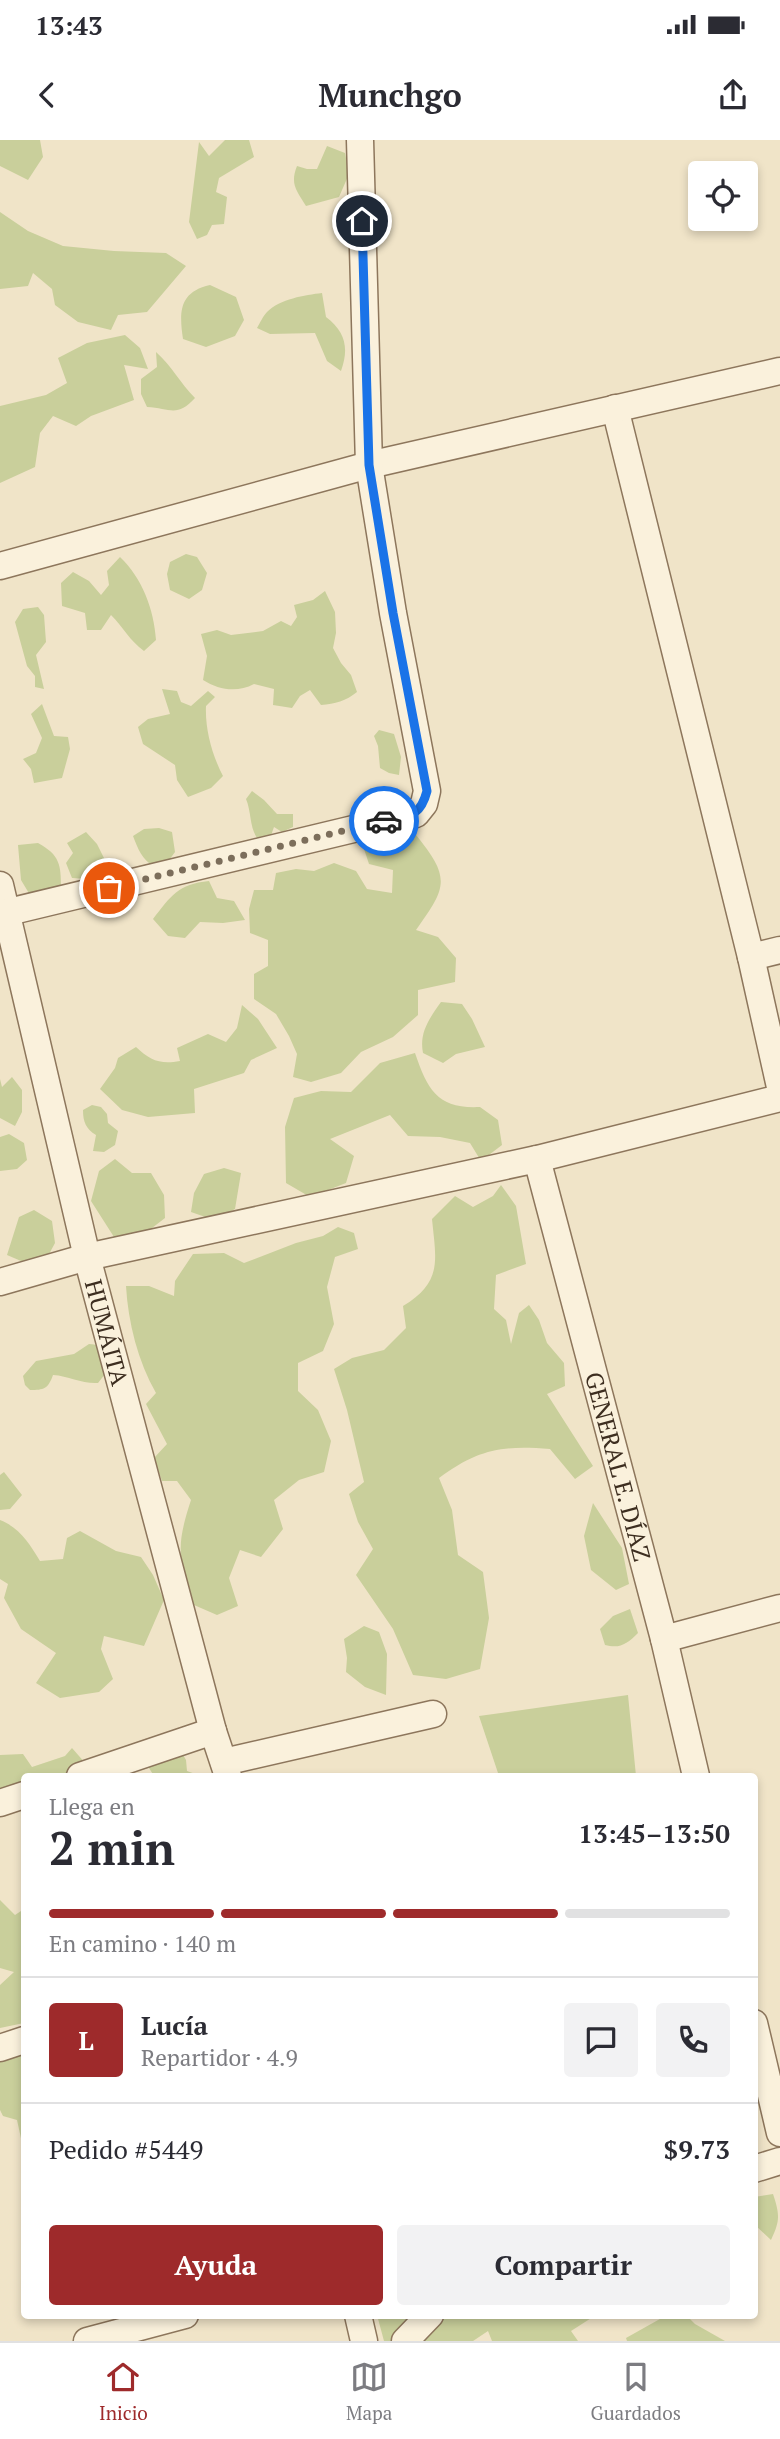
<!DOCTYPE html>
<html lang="es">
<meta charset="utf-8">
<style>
body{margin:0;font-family:"PT Serif",serif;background:#f2f2f3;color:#2b2b33;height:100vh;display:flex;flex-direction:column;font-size:26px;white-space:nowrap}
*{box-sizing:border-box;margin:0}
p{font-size:23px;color:#7c7c81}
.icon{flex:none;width:38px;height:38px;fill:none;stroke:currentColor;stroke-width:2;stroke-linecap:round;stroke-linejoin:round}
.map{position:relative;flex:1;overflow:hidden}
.panel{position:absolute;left:21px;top:1633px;width:737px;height:546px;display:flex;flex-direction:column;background:#fff;border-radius:7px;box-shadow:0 4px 10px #0003}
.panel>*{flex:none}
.tools{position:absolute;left:688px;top:21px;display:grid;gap:14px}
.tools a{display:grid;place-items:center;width:70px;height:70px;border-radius:7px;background:#fff;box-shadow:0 4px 10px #0003;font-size:35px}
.pin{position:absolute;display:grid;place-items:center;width:60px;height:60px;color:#fff;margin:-30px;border:4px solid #fff;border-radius:50%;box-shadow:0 2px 7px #0007}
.courier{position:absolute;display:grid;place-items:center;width:70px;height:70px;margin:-35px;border:5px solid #1a73e8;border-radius:50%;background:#fff;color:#222;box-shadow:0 2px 9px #0007}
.head em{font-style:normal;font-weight:700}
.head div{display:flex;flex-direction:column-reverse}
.head{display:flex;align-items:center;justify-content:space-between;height:119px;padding:0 28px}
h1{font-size:46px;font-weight:700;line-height:52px}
.bar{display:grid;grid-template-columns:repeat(4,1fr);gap:10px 7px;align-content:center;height:84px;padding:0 28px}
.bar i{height:9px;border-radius:5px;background:#e1e1e2}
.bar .current{background:#9e2a2b}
.bar p{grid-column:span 4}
.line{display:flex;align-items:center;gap:18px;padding:0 28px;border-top:2px solid #e1e1e2}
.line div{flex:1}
.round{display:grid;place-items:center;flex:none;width:74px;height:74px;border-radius:7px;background:#f2f2f3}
.primary-button{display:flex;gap:14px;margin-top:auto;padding:14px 28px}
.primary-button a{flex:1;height:80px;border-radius:7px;background:#9e2a2b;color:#fff;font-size:28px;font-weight:700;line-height:80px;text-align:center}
.primary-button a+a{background:#f2f2f3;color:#2b2b33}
.status{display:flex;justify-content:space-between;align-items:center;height:49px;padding:0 35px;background:#fff;direction:ltr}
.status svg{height:19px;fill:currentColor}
header{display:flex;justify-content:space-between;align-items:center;height:91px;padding:0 28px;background:#fff;font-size:32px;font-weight:700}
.tabs{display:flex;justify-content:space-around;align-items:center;height:98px;border-top:2px solid #e1e1e2;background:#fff;font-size:19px;color:#7c7c81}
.tabs a{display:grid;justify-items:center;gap:4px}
.tabs .current{color:#9e2a2b}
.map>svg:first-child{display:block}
.green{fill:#c9cf9b}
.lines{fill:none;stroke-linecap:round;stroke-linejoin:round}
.minor-casing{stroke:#8d765c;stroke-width:29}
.minor{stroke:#faf1dc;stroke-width:26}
.done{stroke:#7c6e5b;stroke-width:7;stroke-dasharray:0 12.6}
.route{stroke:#1a73e8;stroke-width:9}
.labels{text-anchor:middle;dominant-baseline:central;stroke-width:5;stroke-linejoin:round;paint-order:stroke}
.street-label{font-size:24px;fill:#3d2e20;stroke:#f7eed8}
</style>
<div class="status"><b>13:43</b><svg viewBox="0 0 49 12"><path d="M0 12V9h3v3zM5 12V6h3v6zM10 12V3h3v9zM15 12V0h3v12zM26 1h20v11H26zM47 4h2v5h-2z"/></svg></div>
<header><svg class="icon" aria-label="back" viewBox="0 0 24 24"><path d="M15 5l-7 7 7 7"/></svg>Munchgo<svg class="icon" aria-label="share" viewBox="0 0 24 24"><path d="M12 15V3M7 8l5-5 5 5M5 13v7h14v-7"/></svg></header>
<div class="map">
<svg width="780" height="2201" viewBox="0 0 780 2201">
<rect width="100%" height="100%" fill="#f0e4c8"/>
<!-- green -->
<path class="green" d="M0 0H40L43 17 28 40 0 26Z
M225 0H249L254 17 219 38 216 52 227 57 224 84 212 85 207 95 197 99 189 82 199 2 209 16Z
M327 6 345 13 349 34 339 57 306 66C296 50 290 44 297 26L307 29H317Z
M0 72 28 91 63 106 114 111 166 113 186 126 147 172 118 175 111 190 78 182 55 165 52 149 33 133 28 146 0 149Z
M210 145 236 157 244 180 235 196 206 207 183 199C179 172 179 152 210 145Z
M322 153 326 177C346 192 349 209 341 231L327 221 315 193 270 194 257 188C260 183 263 176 267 172 280 159 305 155 322 153Z
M125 195 140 208 148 229 124 225 134 260 91 276 76 286 53 276 40 293 35 327 0 343V266L46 255 67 243 58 218 87 203Z
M156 212C172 226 180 243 195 258 177 278 170 268 147 267L141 254V239L157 227Z
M186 414 197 417 207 433 202 450 189 459 170 450 167 434 170 422Z
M120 417C142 438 154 469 156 500L144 511C130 501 123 487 111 475L101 490H87L85 473 62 466 61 443 73 432 89 441 101 455 109 445 107 431Z
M325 451 335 472 336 493 333 508 341 523 351 535 357 552C346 561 335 564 321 565L310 550 300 556 292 568 273 565 274 549 254 544C237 553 219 550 203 540L207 516 201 494 217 490 231 495 263 491 281 481 291 486 297 477 294 465 313 460Z
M38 467 44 475 46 502 36 515 44 549 35 547V536L27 526 15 482 23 469Z
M162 549 177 551 181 562 191 566 208 551 215 557 206 566C205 589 212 615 223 636L211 648 188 657 177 640 175 625 143 604 138 587 148 579 170 574Z
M42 564 54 596 68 597 70 609 62 638 34 643 31 629 23 619 36 613 42 598 31 574Z
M379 590 394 594 401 617 399 635 389 633 380 628 378 606 374 596Z
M252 651 264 660 277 674H293V687L282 692 274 687 269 701H260C249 691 252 673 246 659Z
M159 688 172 692 175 712 167 723 155 727C142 720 138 709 133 696L144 689Z
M86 692 97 704 106 722 93 724 87 739 72 738 66 723 73 713 67 703Z
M416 695C451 738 447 747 416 790L438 797 456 818 455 842 418 850V875L393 897 361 912 341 933 311 942 293 937 297 914 289 896 276 874 254 859V834L268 826V800L250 793 249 769 254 750H273L276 733 296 729 314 731 334 723 356 731 367 749 392 753 393 730 369 724 364 709Z
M38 703C60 715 61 725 61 748L30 755 21 740 18 705Z
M209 741 217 758 234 761 245 780 223 783 200 782 185 798 168 796 153 779C171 756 178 744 209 741Z
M441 862 462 864 472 879 485 907 456 914 443 923 423 913C419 893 429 879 441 862Z
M242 865 258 879 277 908 251 920 244 933 194 949 195 973 148 977 122 970 100 949 115 928 118 918 136 907C150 920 160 925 180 921L177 908 208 894 226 902 237 888Z
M415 913C428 951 438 969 480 967L498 980 502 1005 481 1021 470 1003 440 997 408 996 390 975 330 999 354 1016 346 1043 310 1057 286 1043 285 987 294 958 321 951 351 952 380 923Z
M12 937 22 950V972L15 986 0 978V939L2 947Z
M92 965 101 967 107 974 108 983 118 991 115 1005 104 1012 93 1011 96 995C86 989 83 982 83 970Z
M9 994 24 1003 27 1020 17 1029 0 1031V997Z
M115 1019 132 1033H151L164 1055 165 1078 139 1098 114 1097 91 1061 99 1031Z
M224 1028 241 1033 235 1069 214 1080 191 1072 194 1053 204 1034Z
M501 1045 516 1066 526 1124 496 1135 494 1169 506 1180 511 1204 519 1173 529 1165 539 1180 547 1203 564 1223 565 1246 547 1254 593 1326 575 1339 550 1309C503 1305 478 1309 439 1338L452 1370 458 1415 483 1432 489 1478 480 1529 446 1539 413 1535 393 1489 356 1435 373 1409 358 1382 349 1354 364 1342 347 1270 334 1229 352 1218 384 1210 406 1188 403 1166C443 1142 436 1120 432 1079L455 1056 473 1067 493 1056Z
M34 1070 52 1081 55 1103 48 1116 28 1124 7 1115 19 1077Z
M338 1087 354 1093 358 1109 335 1117 327 1147 334 1184 323 1211 298 1223V1251L318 1270 331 1301 324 1332 299 1340 274 1360 283 1389 261 1417 240 1410 229 1438 238 1466 217 1475 194 1465C179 1417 175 1409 191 1360L177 1341H162L154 1318 167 1304 146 1264 156 1253C138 1222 128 1182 126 1146H149L174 1156 175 1141 193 1114 224 1113 244 1123 296 1103 323 1096Z
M89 1204C104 1204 106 1217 109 1229L98 1243C82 1244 69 1236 53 1235 48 1249 44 1250 30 1250L25 1245 23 1236 36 1221 74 1214Z
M4 1332 22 1355 10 1369 0 1370V1335Z
M593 1363 622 1408 629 1444 616 1450 591 1430 584 1396Z
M0 1380C20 1388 29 1403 40 1421L63 1419 67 1398 80 1391 116 1411 141 1417 153 1435 164 1460 144 1506 104 1496 101 1509 113 1539 99 1552 60 1558 36 1543 56 1513 21 1489 4 1458 8 1444 0 1439Z
M630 1469 638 1493C627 1504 620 1509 605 1505L600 1489 613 1476Z
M364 1486 379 1492 387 1514 386 1555 365 1547 346 1532 347 1518 344 1499Z
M628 1555 636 1636H499L479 1576Z
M178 1606 186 1620 187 1631 201 1636H154L149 1628V1611Z
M72 1608 86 1624 66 1636H24V1651L0 1653V1615L23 1614 32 1627 65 1616Z
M0 1760 15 1775 24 1769V1883L0 1888V1845L14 1832 0 1828Z
M24 1901V2012L17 1980 3 1976 0 1970V1913Z
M773 2054C780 2075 780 2081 771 2100L754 2084V2057Z
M377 2175H596L571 2191 578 2201H492L488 2191 473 2201H384Z
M667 2175H686L695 2184 725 2201H627L626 2198Z"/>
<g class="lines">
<defs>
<g id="minor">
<path d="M615 268 751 817 780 947"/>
<path d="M0 426 369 325 780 231"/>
<path id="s1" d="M0 745 87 1117 213 1591 228 1636"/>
<path d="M0 774 416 674 424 664 427 651 393 473 369 325 360 0"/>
<path d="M751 817 780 810"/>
<path id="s2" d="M537 1019 664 1499 696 1636"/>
<path d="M0 1142 87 1117 537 1019 780 958"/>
<path d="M664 1499 780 1468"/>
<path d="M224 1622 433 1574"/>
<path d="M80 1636 213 1591"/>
<path d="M0 1663 24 1655"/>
<path d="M754 1883 780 1993"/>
<path d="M0 1908 24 1900"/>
<path d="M754 2029 780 2021"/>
<path d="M358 2175 364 2201"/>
<path d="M87 2201 185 2175"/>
<path d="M405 2201 430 2175"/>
</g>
</defs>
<!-- minor casing -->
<use href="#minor" class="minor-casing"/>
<!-- minor -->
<use href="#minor" class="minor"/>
</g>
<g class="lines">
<!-- done -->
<path class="done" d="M109 748 384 681"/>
<!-- route -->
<path class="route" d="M362 81 369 325 393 473 427 651C420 678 408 676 384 681"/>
</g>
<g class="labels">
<!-- street labels -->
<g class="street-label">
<text stroke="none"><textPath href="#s1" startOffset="460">HUMÁITA</textPath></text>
<text stroke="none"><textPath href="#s2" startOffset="318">GENERAL E. DÍAZ</textPath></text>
</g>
</g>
</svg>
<div class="tools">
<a><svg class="icon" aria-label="locate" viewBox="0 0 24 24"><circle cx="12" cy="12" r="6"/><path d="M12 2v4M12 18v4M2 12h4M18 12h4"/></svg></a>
</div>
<div class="pin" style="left:109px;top:748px;background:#ea580c"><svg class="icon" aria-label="bag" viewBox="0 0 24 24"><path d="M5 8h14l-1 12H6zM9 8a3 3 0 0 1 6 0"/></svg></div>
<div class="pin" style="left:362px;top:81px;background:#1f2937"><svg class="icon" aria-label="home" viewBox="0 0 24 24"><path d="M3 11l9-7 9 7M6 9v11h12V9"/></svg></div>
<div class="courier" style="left:384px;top:681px"><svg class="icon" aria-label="car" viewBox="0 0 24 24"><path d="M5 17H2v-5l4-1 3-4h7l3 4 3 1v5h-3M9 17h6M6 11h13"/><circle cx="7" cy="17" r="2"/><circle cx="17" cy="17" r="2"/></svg></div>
<section class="panel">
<div class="head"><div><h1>2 min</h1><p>Llega en</p></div><em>13:45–13:50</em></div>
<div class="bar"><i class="current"></i><i class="current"></i><i class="current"></i><i></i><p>En camino · 140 m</p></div>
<div class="line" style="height:126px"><b class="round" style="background:#9e2a2b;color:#fff">L</b><div><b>Lucía</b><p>Repartidor · 4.9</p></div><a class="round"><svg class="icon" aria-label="chat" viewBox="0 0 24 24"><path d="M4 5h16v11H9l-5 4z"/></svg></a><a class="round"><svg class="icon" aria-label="phone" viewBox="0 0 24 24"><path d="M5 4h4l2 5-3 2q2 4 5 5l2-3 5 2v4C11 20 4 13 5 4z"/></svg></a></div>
<div class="line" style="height:91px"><div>Pedido #5449</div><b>$9.73</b></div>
<div class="primary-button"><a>Ayuda</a><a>Compartir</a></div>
</section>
</div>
<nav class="tabs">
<a class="current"><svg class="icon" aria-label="home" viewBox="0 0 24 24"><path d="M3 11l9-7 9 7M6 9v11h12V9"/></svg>Inicio</a>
<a><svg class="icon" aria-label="map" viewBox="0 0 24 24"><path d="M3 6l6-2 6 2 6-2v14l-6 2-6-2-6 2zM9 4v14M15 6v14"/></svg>Mapa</a>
<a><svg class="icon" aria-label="saved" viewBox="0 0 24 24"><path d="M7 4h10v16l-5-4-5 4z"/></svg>Guardados</a>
</nav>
